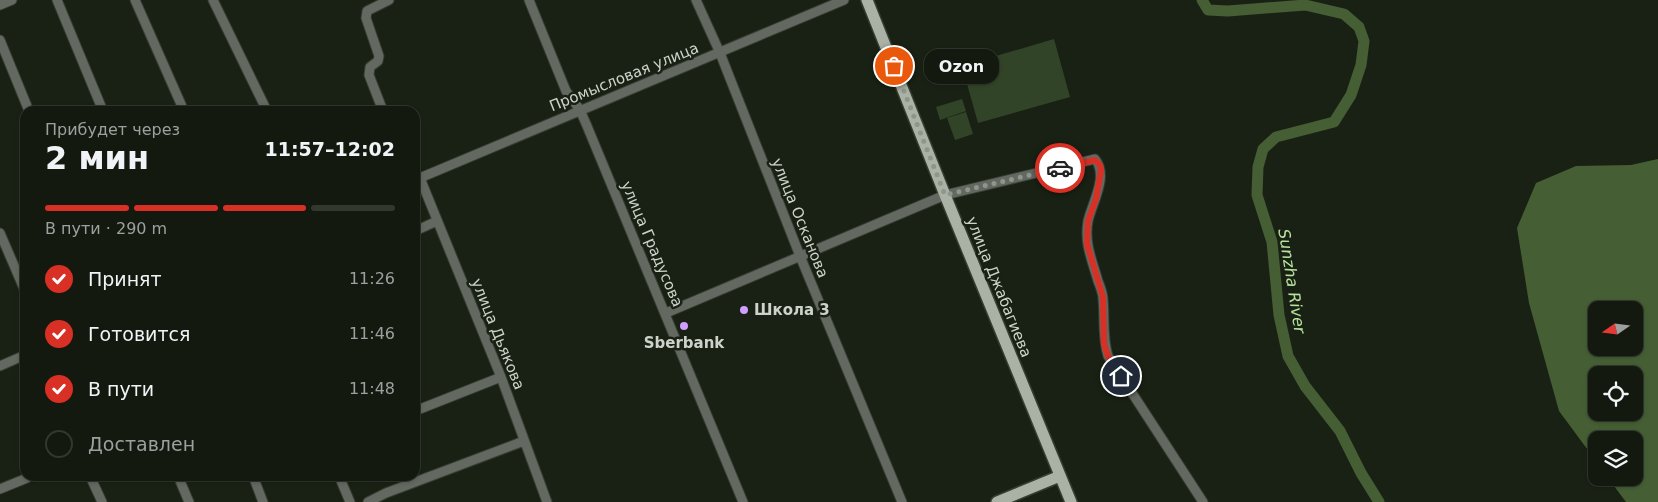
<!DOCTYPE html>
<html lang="ru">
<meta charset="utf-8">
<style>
body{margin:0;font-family:"DejaVu Sans",sans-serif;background:#1c2218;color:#f1f3f6;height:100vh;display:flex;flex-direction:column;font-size:19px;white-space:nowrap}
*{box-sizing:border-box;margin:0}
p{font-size:16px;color:#9da09e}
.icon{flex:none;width:28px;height:28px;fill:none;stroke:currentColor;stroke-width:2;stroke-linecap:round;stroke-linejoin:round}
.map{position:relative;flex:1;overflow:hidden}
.drawer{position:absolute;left:20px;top:106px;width:400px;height:375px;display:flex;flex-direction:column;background:#13190f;border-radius:15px;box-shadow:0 1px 4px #0004,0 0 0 1px #32382f}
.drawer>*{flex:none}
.needle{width:32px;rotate:256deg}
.controls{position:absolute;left:1588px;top:301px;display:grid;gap:10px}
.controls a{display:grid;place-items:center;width:55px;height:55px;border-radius:10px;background:#13190f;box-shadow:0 1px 4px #0004,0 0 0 1px #32382f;font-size:25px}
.pin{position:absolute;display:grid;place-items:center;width:42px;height:42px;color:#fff;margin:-21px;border:2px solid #fff;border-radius:50%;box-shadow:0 1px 5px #0007}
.courier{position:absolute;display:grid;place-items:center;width:50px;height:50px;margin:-25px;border:4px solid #d93025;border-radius:50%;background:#fff;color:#222;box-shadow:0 1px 6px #0007}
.bubble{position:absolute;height:35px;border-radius:15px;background:#13190f;box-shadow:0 1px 4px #0004,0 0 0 1px #32382f;font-size:16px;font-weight:600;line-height:35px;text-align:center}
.head em{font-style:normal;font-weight:600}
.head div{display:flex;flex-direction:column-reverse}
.head{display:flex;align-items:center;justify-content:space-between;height:85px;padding:0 25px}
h1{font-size:32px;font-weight:600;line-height:38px}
.bar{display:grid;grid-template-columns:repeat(4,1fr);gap:8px 5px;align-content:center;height:60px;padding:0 25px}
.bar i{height:6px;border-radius:4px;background:#32382f}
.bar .active{background:#d93025}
.bar p{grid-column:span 4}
ol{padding:0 25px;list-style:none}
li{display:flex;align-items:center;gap:15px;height:55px}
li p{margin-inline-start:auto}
li .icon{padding:5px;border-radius:50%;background:#d93025;color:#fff;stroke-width:4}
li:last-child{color:#9da09e}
li i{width:28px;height:28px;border:2px solid #32382f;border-radius:50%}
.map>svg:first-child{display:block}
.green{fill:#324427}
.water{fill:#455e34;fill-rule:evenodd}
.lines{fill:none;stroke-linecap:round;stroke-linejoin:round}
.river{stroke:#455e34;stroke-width:11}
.minor-casing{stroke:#363d31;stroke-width:11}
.major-casing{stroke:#363d31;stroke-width:14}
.minor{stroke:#636861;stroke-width:9}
.major{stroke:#a9b2a4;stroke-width:11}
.done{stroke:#8e958a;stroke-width:5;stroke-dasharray:0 9}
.route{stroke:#d93025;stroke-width:6}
.poi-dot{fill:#d19dfe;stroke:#192114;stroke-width:2}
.labels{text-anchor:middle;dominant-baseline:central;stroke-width:5;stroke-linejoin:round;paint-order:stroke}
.street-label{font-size:15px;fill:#cdd3ca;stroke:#192114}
.poi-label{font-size:15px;font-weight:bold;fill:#cdd3ca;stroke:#192114;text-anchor:start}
.water-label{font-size:16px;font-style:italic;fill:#b7e19d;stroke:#192114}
</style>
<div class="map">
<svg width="1658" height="502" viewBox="0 0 1658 502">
<rect width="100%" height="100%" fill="#192114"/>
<!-- green -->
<path class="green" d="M1054 39 1070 97 978 123 962 66Z
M962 99 966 111 940 120 936 107Z
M966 112 973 134 955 140 947 118Z"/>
<!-- water -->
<path class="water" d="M1658 159V502H1626L1608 478H1634V440H1596V461L1559 411 1529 303 1517 228 1536 183 1576 166 1631 165ZM1596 310H1634V348H1596ZM1596 375H1634V412H1596Z"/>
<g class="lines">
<!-- river -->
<path class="river" d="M1202 0 1208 10 1228 11 1305 5 1344 14 1359 27 1364 41 1361 65 1351 95 1334 122 1276 137 1263 149 1258 167 1257 195 1272 242 1279 315 1288 356 1305 386 1340 431 1361 473 1379 502"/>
<defs>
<path id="minor" d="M57 0 103 111
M135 0 184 111
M213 0 267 111
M529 0 566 91 580 110 587 126 743 502
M696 0 720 53 800 256 902 502
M0 5 12 0
M0 40 29 111
M383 111 369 75 370 67 378 61 379 56 366 18 367 11 389 0
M420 178 501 377 547 502
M415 180 844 0
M415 231 437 221
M0 233 25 291
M666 313 945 195 1095 159C1109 176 1092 203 1088 221 1084 243 1092 260 1098 281 1100 286 1103 293 1103 299 1105 318 1102 337 1108 356L1203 502
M0 366 25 355
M415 411 501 377
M90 476 102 502
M178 476 189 502
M253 476 263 502
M339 476 350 502
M0 489 27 478
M368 502 386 493 524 441"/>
<path id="major" d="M867 0 945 195 1071 502
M997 502 1060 476"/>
</defs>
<!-- minor casing -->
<use href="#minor" class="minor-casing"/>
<!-- major casing -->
<use href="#major" class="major-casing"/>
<!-- minor -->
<use href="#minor" class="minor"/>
<!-- major -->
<use href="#major" class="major"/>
</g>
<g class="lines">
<!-- done -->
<path class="done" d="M894 66 945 195 1060 168"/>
<!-- route -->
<path class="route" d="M1060 168 1095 160 1100 165 1101 171 1096 199 1088 221 1087 244 1103 297 1104 344 1108 356 1121 376"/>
</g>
<!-- markers -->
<g class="poi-dot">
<circle cx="744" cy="310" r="5"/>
<circle cx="684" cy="326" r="5"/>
</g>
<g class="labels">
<!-- street labels -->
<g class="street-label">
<text transform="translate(624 77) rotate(-22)">Промысловая улица</text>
<text transform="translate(800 218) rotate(68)">улица Осканова</text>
<text transform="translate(652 244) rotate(67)">улица Градусова</text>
<text transform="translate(999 287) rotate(68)">улица Джабагиева</text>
<text transform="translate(498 334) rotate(68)">улица Дьякова</text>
</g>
<!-- poi labels -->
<g class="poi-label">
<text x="754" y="310">Школа 3</text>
<text x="684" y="343" text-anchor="middle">Sberbank</text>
</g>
<!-- water labels -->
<g class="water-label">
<text transform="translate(1292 281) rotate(81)">Sunzha River</text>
</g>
</g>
</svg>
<div class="controls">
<a><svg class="needle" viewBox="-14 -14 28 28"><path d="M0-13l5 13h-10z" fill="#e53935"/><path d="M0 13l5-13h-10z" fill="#9da09e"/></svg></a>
<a><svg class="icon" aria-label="locate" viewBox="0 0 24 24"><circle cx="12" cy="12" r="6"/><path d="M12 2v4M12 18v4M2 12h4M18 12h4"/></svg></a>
<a><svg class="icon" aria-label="layers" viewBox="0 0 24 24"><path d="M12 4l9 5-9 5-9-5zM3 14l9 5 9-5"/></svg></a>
</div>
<div class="pin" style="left:894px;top:66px;background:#ea580c"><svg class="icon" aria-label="bag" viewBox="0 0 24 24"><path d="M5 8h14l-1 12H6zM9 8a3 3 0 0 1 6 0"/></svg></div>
<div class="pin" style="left:1121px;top:376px;background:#1f2937"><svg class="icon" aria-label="home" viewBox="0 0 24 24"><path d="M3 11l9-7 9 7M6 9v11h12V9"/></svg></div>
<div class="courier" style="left:1060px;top:168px"><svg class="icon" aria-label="car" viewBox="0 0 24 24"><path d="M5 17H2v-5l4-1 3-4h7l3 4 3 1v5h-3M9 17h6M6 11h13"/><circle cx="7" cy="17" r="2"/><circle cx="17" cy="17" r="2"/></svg></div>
<div class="bubble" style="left:924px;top:49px;width:75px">Ozon</div>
<section class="drawer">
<div class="head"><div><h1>2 мин</h1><p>Прибудет через</p></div><em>11:57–12:02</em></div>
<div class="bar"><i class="active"></i><i class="active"></i><i class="active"></i><i></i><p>В пути · 290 m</p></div>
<ol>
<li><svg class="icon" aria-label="check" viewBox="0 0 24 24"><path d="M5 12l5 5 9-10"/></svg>Принят<p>11:26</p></li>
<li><svg class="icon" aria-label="check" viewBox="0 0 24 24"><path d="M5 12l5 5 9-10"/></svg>Готовится<p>11:46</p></li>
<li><svg class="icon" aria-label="check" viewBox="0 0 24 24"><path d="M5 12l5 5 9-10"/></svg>В пути<p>11:48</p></li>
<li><i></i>Доставлен</li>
</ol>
</section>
</div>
